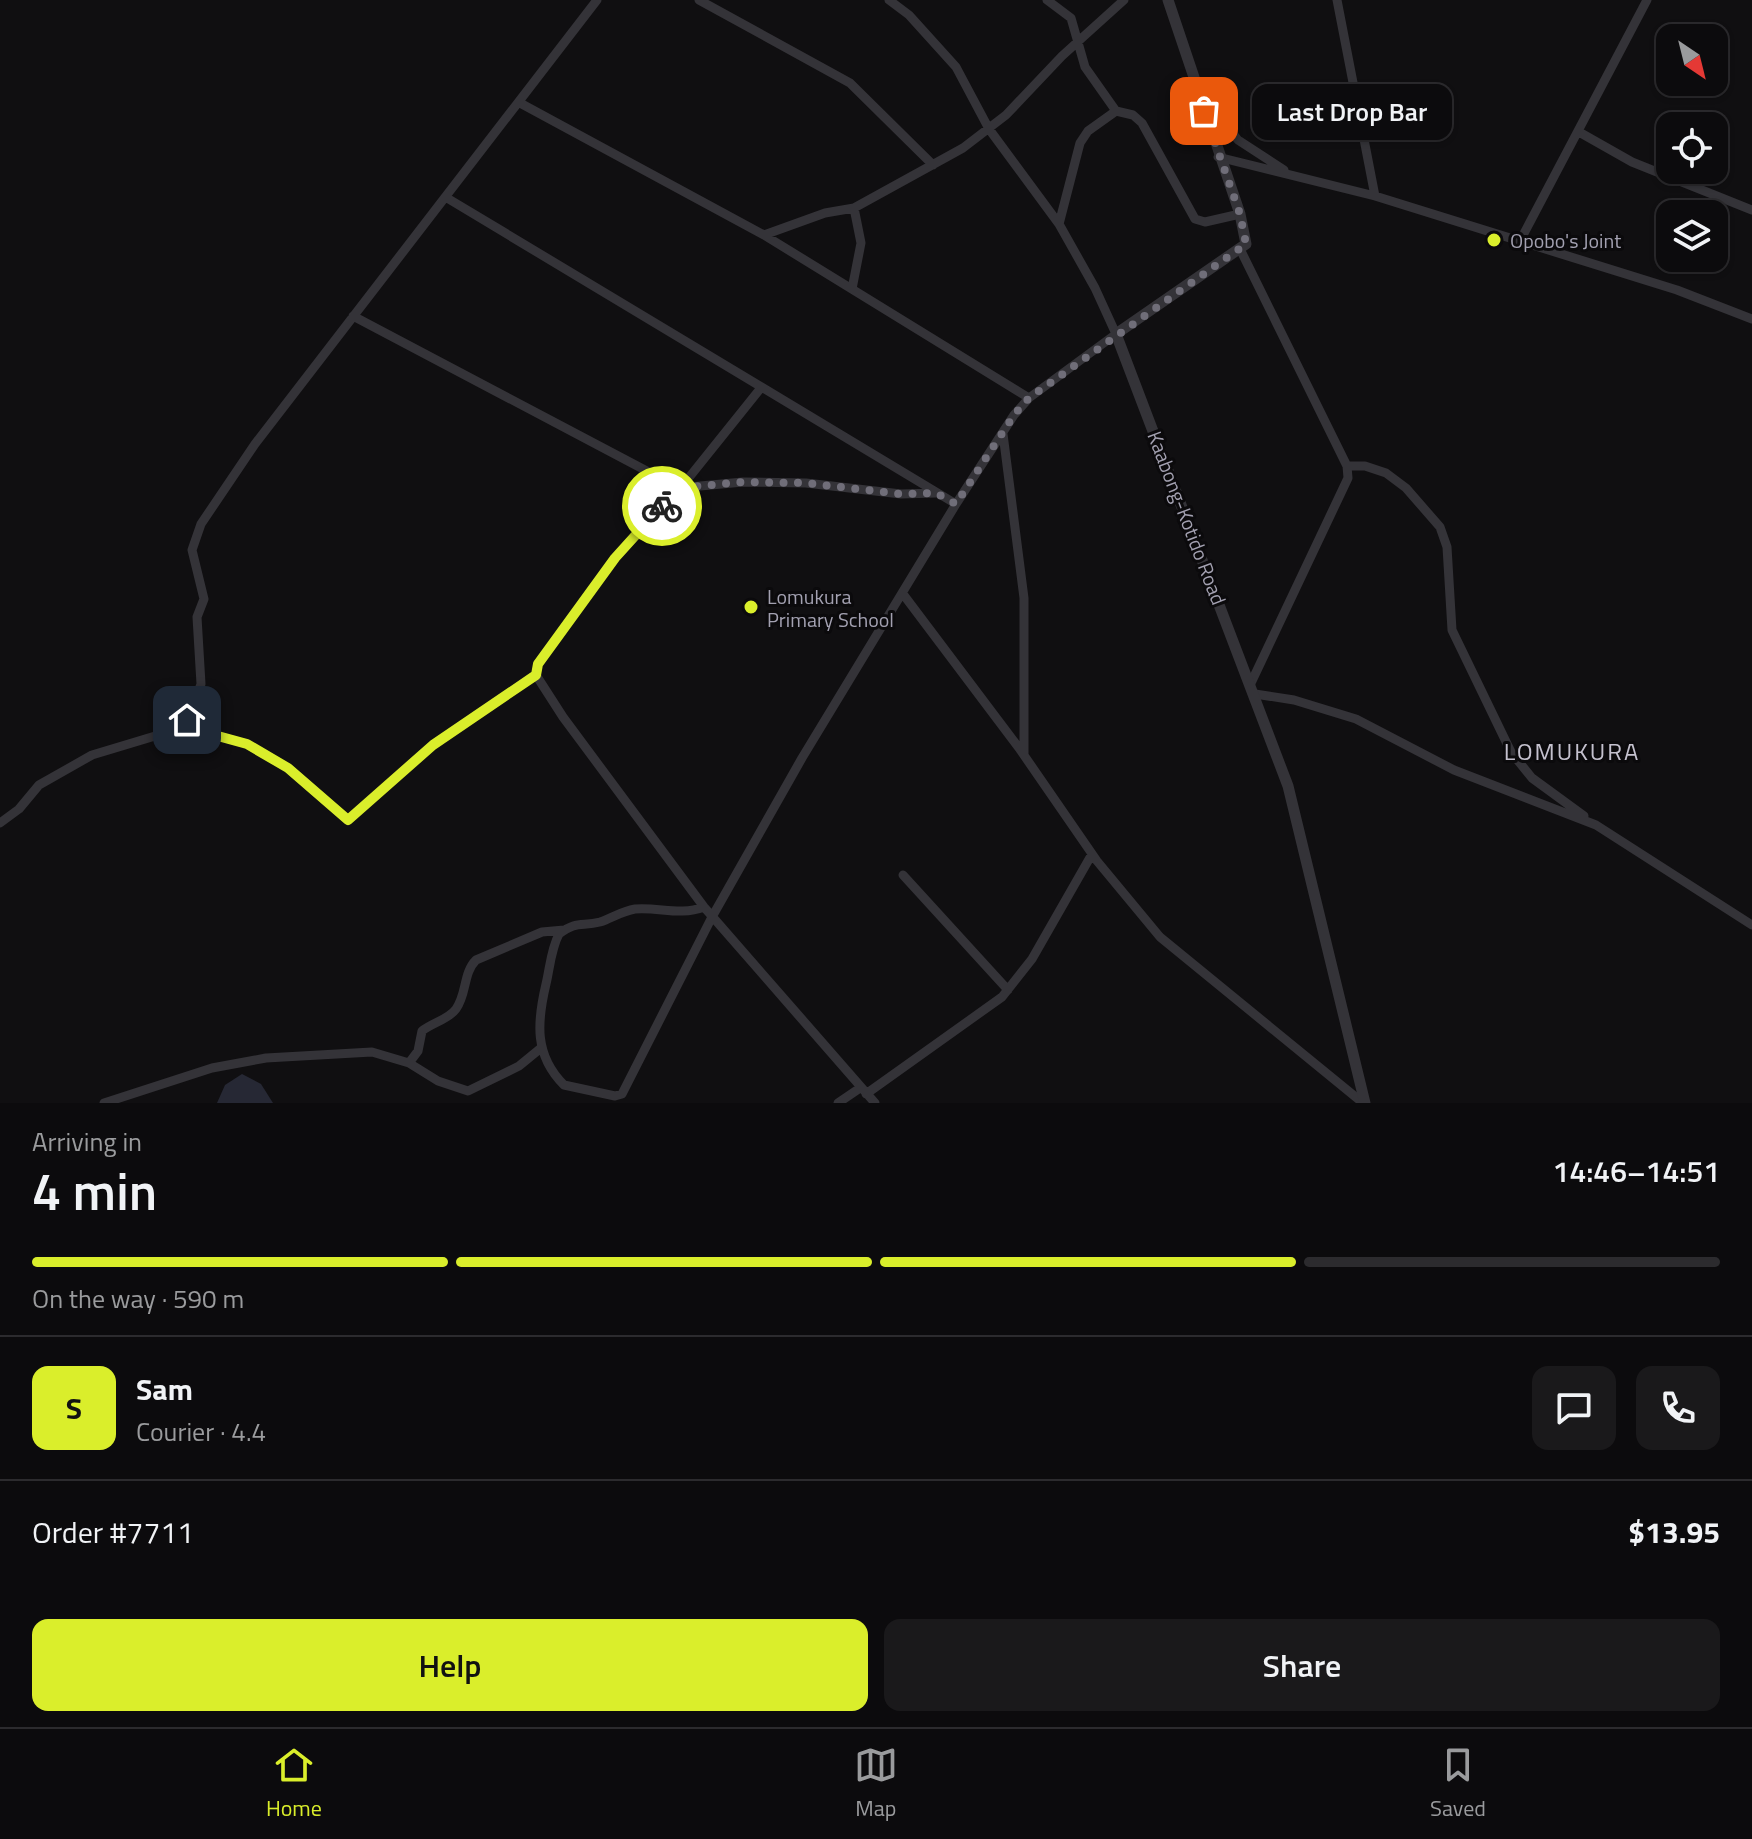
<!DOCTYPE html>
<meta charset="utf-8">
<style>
body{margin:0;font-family:"Titillium Web",sans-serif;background:#1a191b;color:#f1f3f6;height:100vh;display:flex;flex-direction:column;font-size:30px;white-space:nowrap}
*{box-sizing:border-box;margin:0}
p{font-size:26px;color:#9a9b9d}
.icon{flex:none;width:44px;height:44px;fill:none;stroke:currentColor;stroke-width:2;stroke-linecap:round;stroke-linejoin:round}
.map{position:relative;height:1103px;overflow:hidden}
.panel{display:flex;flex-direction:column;background:#0c0b0d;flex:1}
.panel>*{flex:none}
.needle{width:52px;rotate:145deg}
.buttons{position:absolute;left:1656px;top:24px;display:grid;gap:16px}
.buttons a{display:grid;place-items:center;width:72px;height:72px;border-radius:16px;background:#0c0b0d;box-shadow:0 2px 6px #0004,0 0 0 2px #2c2b2e;font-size:40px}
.pin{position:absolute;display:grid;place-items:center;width:68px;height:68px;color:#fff;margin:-34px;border-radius:16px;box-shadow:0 4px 12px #0006}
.courier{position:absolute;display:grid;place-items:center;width:80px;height:80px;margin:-40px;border:6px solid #daee2b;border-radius:50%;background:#fff;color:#222;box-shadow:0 2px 10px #0007}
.bubble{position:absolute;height:56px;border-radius:16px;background:#0c0b0d;box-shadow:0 2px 6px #0004,0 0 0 2px #2c2b2e;font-size:26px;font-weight:600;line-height:56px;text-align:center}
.overview em{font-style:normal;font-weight:600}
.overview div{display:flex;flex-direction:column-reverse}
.overview{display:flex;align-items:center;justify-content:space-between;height:136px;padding:0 32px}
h1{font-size:52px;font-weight:600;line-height:60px}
.bar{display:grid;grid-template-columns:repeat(4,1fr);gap:12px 8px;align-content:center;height:96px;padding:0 32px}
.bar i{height:10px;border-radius:6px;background:#2c2b2e}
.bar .active{background:#daee2b}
.bar p{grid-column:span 4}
.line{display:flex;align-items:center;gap:20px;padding:0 32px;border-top:2px solid #2c2b2e}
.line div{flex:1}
.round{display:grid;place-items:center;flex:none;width:84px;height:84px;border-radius:16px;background:#1a191b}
.button{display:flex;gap:16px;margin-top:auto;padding:16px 32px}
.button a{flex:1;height:92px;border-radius:16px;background:#daee2b;color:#111;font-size:32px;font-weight:600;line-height:92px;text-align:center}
.button a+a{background:#1a191b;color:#f1f3f6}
.dock{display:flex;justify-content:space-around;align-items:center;height:112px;border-top:2px solid #2c2b2e;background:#0c0b0d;font-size:22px;color:#9a9b9d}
.dock a{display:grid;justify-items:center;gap:4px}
.dock .active{color:#daee2b}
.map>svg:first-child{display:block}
.water{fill:#262834}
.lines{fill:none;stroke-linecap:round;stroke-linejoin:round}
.minor{stroke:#343338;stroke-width:9}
.tertiary{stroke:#343338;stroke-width:11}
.done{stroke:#706e79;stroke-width:8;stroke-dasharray:0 14.4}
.route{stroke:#daee2b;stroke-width:10}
.poi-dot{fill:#daee2b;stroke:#0b0a0c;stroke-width:3}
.labels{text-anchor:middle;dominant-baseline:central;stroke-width:6;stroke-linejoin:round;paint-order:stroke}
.poi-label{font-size:20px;fill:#a3a1b1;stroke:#0b0a0c;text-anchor:start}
.street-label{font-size:20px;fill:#a3a1b1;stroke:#0b0a0c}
.quarter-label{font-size:24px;letter-spacing:2px;fill:#c4c1ce;stroke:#0b0a0c}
</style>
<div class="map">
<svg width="1752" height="1103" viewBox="0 0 1752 1103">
<rect width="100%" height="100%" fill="#100f11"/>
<!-- water -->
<path class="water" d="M242 1074 261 1084 273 1103H217L225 1085Z"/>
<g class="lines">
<!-- minor -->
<path class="minor" d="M699 0 850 83 933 165
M1047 0 1071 18 1085 67 1116 111 1133 115 1142 123 1195 219 1205 222 1240 214
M1337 0 1375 196
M1204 98 1238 140 1284 170
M520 103 764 235 1029 398
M1579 132 1632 162 1752 210
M1218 157 1375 196 1677 290 1752 319
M447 198 956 504
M1059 224 1080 143 1088 131 1116 111
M764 235 825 213 854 208 963 148 1006 115 1062 56 1124 0
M1520 241 1647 0
M1241 251 1347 466 1348 478 1251 683
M852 289 861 243 854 208
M353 316 679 488 743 482 806 483 901 494 936 493
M760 389 683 485 615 558 538 664 536 675 563 717 704 907 875 1103
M1003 434 1024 598V755
M1347 466H1365L1386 473 1406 488 1440 527 1447 547 1452 630 1511 752 1532 778 1584 816
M903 594 1019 748 1097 861 1160 937 1363 1103
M1255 694 1294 700 1356 719 1454 770 1596 825 1752 925
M185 727 201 684 197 617 204 599 192 550 201 524 255 444 597 0
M0 823 19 809 39 785 92 755 185 727 247 744 288 768 348 820 433 745 536 675
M903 875 1008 990
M704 907C680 916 660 907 635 909 622 911 612 918 600 922 582 927 577 920 559 934 551 949 550 967 546 984 537 1022 534 1055 564 1085L615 1096 622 1094 712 917 802 758 956 504 1014 415 1029 398 1116 334 1095 288 1059 224 989 129 956 67 909 15 889 0
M409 1063 418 1051 422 1031C432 1023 449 1019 456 1009 467 994 463 973 476 960L542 932 564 930
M866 1094 1002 997 1032 959 1092 854
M104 1103 212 1068 266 1058 372 1052 409 1063 438 1081 468 1091 519 1066 541 1048
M838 1103 860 1088"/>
<!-- tertiary -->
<path class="tertiary" d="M1168 0 1240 214 1246 244 1116 334 1288 786 1365 1103"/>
</g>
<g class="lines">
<!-- done -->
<path class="done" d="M662 506 679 488 743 482 806 483 901 494 936 493 956 504 1014 415 1029 398 1246 244 1240 214 1204 111"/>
<!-- route -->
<path class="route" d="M187 720 185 727 247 744 288 768 348 820 433 745 536 675 538 664 615 558 662 506"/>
</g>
<!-- markers -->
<g class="poi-dot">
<circle cx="1494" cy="240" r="8"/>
<circle cx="751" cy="607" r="8"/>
</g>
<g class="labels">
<!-- poi labels -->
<g class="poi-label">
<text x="1510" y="240">Opobo's Joint</text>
<text x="767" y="596">Lomukura<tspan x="767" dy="23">Primary School</tspan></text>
</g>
<!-- street labels -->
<g class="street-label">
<text transform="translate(1187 518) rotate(69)">Kaabong-Kotido Road</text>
</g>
<!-- quarter labels -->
<g class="quarter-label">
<text x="1572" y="751">LOMUKURA</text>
</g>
</g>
</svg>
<div class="buttons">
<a><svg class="needle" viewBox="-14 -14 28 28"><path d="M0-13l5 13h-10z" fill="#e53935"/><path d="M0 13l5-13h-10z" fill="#9a9b9d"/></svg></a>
<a><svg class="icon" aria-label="locate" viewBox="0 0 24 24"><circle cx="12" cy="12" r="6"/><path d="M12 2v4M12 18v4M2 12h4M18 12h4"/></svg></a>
<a><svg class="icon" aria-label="layers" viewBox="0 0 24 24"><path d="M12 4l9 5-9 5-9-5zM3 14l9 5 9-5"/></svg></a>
</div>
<div class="pin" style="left:1204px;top:111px;background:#ea580c"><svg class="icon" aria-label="bag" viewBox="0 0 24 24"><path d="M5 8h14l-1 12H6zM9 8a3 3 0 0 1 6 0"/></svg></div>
<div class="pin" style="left:187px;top:720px;background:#1f2937"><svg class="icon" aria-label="home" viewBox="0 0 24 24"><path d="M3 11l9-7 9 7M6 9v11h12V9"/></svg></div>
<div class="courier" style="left:662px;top:506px"><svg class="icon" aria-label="bike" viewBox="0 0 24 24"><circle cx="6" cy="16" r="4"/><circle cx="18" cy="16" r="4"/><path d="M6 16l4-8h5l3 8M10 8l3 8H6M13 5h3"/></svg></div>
<div class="bubble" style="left:1252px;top:84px;width:200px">Last Drop Bar</div>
</div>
<section class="panel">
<div class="overview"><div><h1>4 min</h1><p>Arriving in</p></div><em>14:46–14:51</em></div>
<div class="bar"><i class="active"></i><i class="active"></i><i class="active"></i><i></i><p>On the way · 590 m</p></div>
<div class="line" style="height:144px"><b class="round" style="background:#daee2b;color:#111">S</b><div><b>Sam</b><p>Courier · 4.4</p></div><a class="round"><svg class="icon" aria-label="chat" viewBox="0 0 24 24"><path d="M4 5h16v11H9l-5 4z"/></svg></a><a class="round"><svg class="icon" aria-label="phone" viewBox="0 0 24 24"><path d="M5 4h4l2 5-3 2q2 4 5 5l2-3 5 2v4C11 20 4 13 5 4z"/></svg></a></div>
<div class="line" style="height:104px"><div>Order #7711</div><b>$13.95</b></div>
<div class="button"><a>Help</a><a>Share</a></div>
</section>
<nav class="dock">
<a class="active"><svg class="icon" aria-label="home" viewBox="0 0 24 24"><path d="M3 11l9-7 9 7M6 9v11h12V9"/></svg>Home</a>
<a><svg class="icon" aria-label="map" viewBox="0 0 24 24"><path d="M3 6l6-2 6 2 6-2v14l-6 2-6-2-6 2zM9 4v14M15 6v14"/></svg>Map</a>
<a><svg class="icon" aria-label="saved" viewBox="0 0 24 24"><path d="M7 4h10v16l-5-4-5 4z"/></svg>Saved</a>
</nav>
